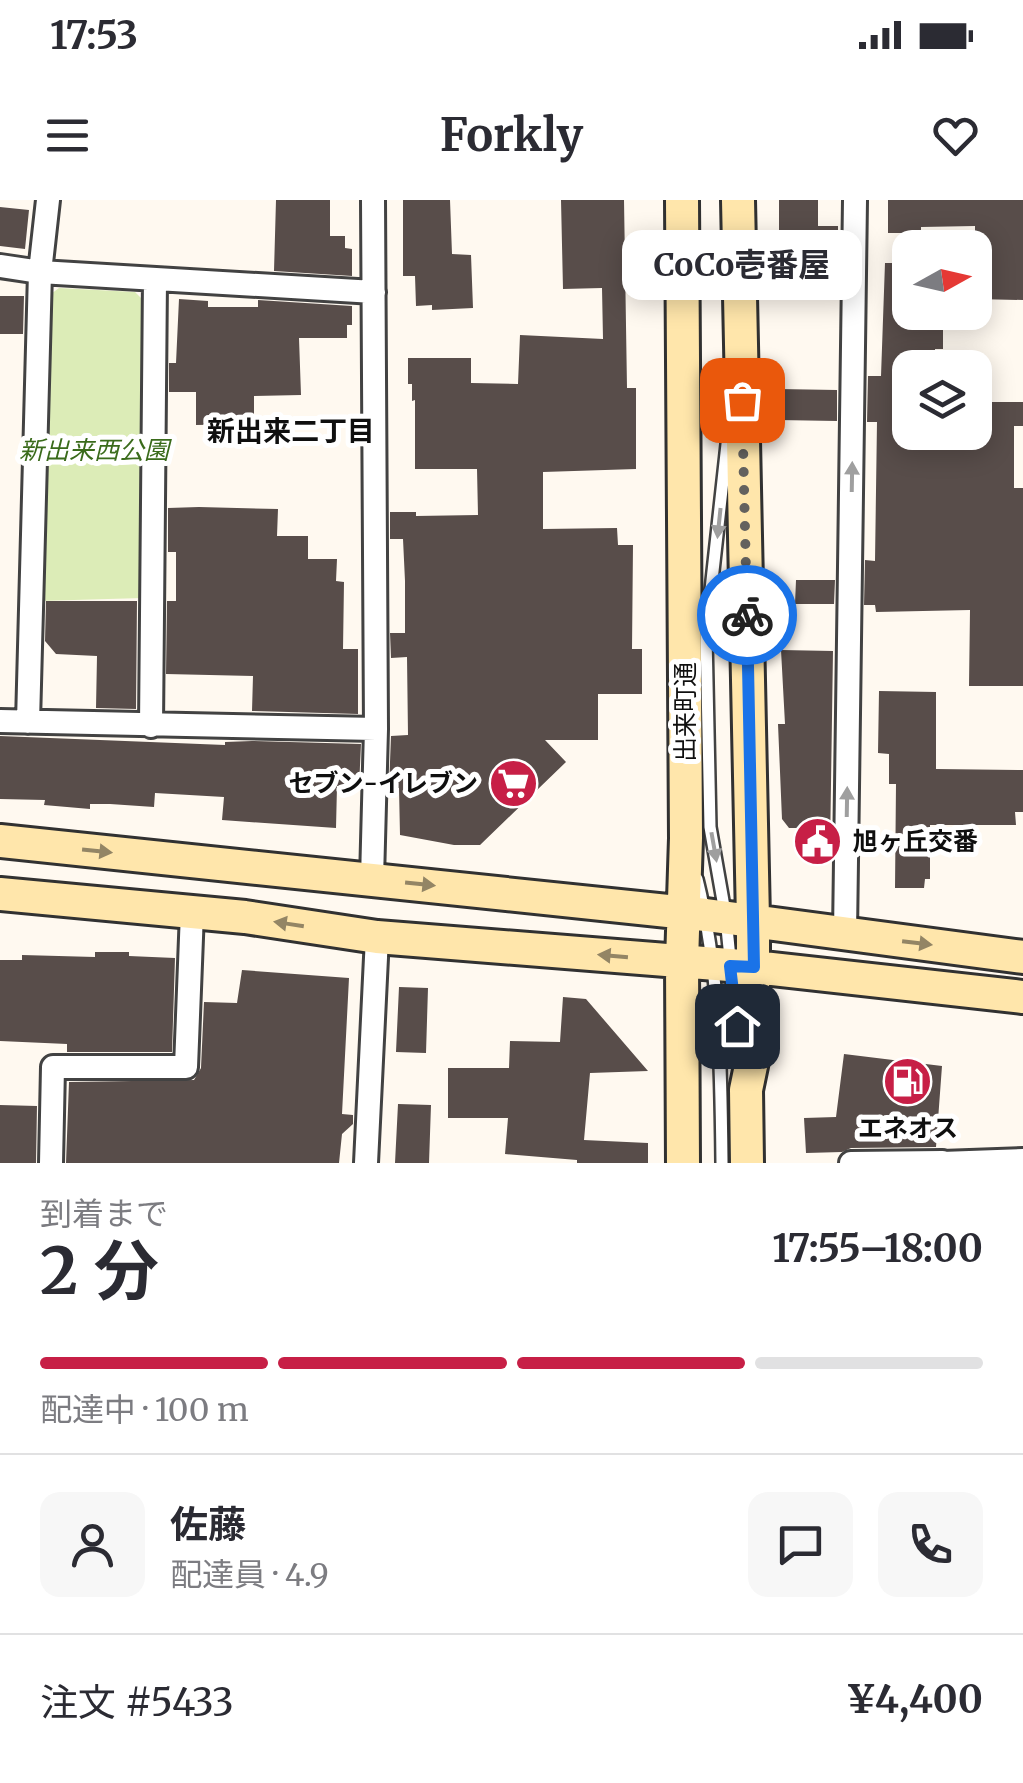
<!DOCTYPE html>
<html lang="ja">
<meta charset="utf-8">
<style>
body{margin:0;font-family:Merriweather,"Noto Sans JP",serif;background:#f7f7f7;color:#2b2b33;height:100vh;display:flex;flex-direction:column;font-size:38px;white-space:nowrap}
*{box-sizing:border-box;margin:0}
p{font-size:32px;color:#7c7c81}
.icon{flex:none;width:55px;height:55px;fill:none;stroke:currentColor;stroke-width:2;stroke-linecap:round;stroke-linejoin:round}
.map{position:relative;height:963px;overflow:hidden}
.panel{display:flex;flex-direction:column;background:#fff;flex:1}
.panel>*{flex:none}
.needle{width:65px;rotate:82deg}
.buttons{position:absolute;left:892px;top:30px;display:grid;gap:20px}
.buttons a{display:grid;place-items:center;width:100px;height:100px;border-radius:20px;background:#fff;box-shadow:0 5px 25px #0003;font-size:50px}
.pin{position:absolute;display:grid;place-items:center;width:85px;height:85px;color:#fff;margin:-42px;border-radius:20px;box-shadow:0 5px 15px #0006}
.courier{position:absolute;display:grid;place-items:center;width:100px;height:100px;margin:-50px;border:8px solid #1a73e8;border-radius:50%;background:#fff;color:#222;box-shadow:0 2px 12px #0007}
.bubble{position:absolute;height:70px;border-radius:20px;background:#fff;box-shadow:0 5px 25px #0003;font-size:32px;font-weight:700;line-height:70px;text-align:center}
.head em{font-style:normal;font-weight:700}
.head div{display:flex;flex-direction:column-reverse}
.head{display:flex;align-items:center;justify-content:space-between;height:170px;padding:0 40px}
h1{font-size:65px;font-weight:700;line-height:75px}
.bar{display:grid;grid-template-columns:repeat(4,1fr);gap:15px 10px;align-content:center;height:120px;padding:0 40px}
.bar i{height:12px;border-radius:8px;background:#e1e1e2}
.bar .current{background:#c71f46}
.bar p{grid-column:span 4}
.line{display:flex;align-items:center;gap:25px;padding:0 40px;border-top:2px solid #e1e1e2}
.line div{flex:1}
.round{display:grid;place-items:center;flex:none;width:105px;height:105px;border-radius:20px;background:#f7f7f7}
.status{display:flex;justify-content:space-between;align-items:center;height:70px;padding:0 50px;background:#fff;direction:ltr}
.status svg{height:28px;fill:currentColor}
header{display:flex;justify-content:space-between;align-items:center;height:130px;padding:0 40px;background:#fff;font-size:45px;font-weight:700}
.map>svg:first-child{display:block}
.green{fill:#dcecb7}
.building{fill:#584d4a}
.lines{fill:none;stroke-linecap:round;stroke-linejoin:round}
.lane-casing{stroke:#424242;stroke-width:16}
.street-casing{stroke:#424242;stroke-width:28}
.secondary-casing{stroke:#313131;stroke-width:38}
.lane{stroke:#fff;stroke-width:11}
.street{stroke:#fff;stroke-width:22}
.secondary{stroke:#ffe6ab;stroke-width:32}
.oneway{fill:#9f9f9f}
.oneway2{fill:#938565}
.done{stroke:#63615e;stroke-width:10;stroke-dasharray:0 18}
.route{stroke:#1a73e8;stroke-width:12}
.labels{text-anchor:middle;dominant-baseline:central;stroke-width:10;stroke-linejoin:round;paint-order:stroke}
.park-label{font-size:25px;font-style:italic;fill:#3a6b1b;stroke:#fff}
.street-label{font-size:25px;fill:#0f0f0f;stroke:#fff}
.poi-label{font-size:25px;font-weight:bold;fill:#0f0f0f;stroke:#fff;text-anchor:end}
.neighbourhood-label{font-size:28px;font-weight:bold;fill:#0f0f0f;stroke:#fff}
</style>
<div class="status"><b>17:53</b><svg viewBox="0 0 49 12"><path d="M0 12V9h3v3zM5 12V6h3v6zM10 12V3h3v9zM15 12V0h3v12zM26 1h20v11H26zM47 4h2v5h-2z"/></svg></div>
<header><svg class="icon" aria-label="menu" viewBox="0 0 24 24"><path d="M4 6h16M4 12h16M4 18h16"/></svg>Forkly<svg class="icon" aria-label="heart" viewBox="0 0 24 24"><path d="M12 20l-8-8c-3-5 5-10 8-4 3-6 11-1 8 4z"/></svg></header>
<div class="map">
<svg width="1023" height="963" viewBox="0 0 1023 963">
<rect width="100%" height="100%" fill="#fff9f0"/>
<!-- green -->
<path class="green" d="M59 88 135 92 146 103 143 398 39 401 47 97Z"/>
<!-- building -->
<path class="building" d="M276 0H330V36H345V48L352 49V76L274 71Z
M403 0H450L452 54 471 55 473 108 432 110V105L416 106 415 76H403Z
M561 0H624L627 188H636V269L543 272V329L617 328 618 345H633L632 449H642V494H598V540H545L566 562 480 645H454L400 635 399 588H389L391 536 408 535 407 457 391 458 390 433H405V381L403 339H390V312H416V316L478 315 477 269H415V200L412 201V184H408V158H471V183L518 184 520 135 603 139 602 88 563 89Z
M779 0H818V26H838V58L779 59Z
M888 0H1023V100L975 99V26L921 27V33H888Z
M0 7 29 10 25 49 0 46Z
M885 63H910V112H943V149H935L936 168H910V232H975V202H1023V226H1014V288H1023V486H969L970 410 876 412 875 405H864L865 360 875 361 877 222H867L868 176H881Z
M0 96H24L23 134H0Z
M179 99 208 101V107H258V100L352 106V125H347V138H299L301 195 254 196V224L196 225V192H169V163H176Z
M778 189 837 190V221L778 220Z
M199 307 278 309 277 336H308V359H337L336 381 344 382 343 449H358V514L252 511 253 476 166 474 167 401H176V352H168V308Z
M796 380H835L834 404H795Z
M46 401H137L136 509 96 508 97 456 56 454 45 441Z
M781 450 833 451 830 651H806V628H789L782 619 778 524H785Z
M879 491 936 492V569L1023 570V612H1015L1016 625H930V679H925L924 688H895L896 584H889V554L878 553Z
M0 536 225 545V542L252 541 361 544 359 587 337 586 336 628 222 620 224 597 155 593 154 607 110 604H90V609L44 605 45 600 0 599Z
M95 752H129V756L175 758 172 852H67V844L0 841V760H22V755L95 757Z
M242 770 349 778 342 914 353 915V924L342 934 339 963H66L69 882 194 880 201 868 204 802 237 803Z
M399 787 428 788 426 853 396 852Z
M563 797 586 799 648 871 590 873 584 940 648 943V963H577V960L505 954 508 918H448V868H509L510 841 560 842Z
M844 854 942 866 936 947 851 948 842 952 806 953 804 918 836 917Z
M398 904 431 905 429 963H395Z
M0 905 37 906 36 963H0Z"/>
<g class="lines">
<defs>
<path id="lane" d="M728 235 706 435 710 627 726 718 738 838
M697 679C720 772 721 868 722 963"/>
<path id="street" d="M0 66 40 72 374 92
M0 521 376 529
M28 522 40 72 48 0
M151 526 155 79
M372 679 376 529 373 0
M845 734 855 0
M51 963 53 867H186L192 712
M366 963 377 737
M851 963 942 962
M942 963 1023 960"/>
<path id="secondary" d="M682 0 686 638 682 762 683 963
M738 0 753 720V856L746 890 747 963
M0 641 706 715 1023 757
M0 694 245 717 377 737 754 767 1023 797"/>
</defs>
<!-- lane casing -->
<use href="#lane" class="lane-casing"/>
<!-- street casing -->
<use href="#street" class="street-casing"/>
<!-- secondary casing -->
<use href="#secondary" class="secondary-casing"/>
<!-- lane -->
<use href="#lane" class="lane"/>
<!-- street -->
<use href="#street" class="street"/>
<!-- secondary -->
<use href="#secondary" class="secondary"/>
</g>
<!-- one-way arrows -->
<defs><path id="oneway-solid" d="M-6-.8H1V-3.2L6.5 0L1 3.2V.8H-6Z" transform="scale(2.5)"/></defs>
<g class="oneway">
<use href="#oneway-solid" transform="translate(852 277) rotate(-89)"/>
<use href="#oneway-solid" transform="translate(719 323) rotate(96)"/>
<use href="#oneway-solid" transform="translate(847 602) rotate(-89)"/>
<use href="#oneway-solid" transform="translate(714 647) rotate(80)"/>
</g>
<g class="oneway2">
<use href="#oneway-solid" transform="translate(97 651) rotate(6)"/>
<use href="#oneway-solid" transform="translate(420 684) rotate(6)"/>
<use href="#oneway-solid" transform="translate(289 724) rotate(-171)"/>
<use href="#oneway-solid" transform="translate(917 743) rotate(7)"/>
<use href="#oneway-solid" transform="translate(613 756) rotate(-175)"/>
</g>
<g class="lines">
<!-- done -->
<path class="done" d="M742 200 747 415"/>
<!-- route -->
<path class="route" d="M737 826 730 766 754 767 747 415"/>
</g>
<!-- icons -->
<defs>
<symbol id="supermarket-disc" viewBox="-11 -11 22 22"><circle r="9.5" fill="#c71f46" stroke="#fff"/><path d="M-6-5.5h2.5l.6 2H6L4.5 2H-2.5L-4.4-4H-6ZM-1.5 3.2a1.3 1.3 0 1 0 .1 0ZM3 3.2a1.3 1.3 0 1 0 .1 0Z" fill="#fff"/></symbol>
<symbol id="civic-disc" viewBox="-11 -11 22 22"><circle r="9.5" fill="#c71f46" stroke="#fff"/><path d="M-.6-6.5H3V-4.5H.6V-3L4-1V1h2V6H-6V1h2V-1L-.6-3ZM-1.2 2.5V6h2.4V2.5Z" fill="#fff"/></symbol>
<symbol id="fuel-disc" viewBox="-11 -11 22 22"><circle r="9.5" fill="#c71f46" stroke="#fff"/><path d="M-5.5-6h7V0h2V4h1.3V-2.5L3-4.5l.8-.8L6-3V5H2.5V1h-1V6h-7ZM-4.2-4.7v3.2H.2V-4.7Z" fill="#fff"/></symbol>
</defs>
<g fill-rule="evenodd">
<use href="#supermarket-disc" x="486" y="556" width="55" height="55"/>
<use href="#civic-disc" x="790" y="614" width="55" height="55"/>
<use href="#fuel-disc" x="880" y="854" width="55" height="55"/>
</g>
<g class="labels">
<!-- park labels -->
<g class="park-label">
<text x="94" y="250">新出来西公園</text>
</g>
<!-- street labels -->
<g class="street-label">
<text transform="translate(685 512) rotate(-90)">出来町通</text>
</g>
<!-- poi labels -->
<g class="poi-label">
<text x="478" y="583">セブン-イレブン</text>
<text x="853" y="641" text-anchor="start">旭ヶ丘交番</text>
<text x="908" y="928" text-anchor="middle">エネオス</text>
</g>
<!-- neighbourhood labels -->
<g class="neighbourhood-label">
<text x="291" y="231">新出来二丁目</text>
</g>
</g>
</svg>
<div class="buttons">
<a><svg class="needle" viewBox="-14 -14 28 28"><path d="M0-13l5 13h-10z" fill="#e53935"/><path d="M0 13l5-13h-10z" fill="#7c7c81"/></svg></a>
<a><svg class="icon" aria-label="layers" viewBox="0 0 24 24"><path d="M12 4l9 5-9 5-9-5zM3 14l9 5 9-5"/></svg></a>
</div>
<div class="pin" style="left:742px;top:200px;background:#ea580c"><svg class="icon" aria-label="bag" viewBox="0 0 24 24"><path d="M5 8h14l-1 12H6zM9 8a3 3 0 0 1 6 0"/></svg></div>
<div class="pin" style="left:737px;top:826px;background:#1f2937"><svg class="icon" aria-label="home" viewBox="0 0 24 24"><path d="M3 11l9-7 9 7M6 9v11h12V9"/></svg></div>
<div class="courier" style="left:747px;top:415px"><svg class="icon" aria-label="bike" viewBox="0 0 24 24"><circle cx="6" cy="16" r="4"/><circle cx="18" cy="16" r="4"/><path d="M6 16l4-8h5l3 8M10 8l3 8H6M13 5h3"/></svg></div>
<div class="bubble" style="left:622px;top:30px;width:240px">CoCo壱番屋</div>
</div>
<section class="panel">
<div class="head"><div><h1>2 分</h1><p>到着まで</p></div><em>17:55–18:00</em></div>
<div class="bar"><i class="current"></i><i class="current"></i><i class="current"></i><i></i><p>配達中 · 100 m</p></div>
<div class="line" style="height:180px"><a class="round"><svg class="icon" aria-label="person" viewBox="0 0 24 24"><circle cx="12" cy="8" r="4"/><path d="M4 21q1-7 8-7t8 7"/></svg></a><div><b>佐藤</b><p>配達員 · 4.9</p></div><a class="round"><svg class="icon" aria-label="chat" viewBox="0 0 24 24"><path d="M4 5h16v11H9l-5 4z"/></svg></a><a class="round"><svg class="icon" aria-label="phone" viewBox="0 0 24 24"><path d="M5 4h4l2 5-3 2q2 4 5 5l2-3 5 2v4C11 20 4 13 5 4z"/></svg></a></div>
<div class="line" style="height:130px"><div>注文 #5433</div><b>¥4,400</b></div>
</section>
